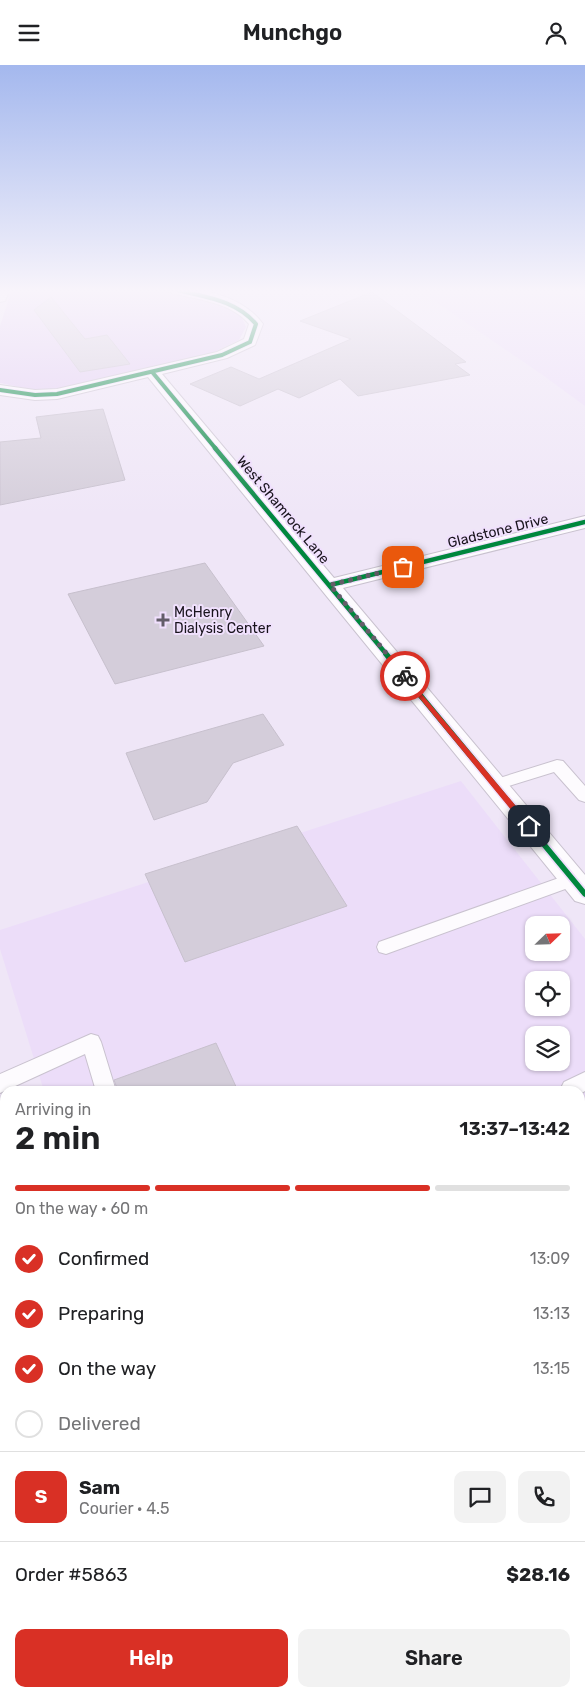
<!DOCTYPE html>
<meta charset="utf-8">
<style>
body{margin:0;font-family:Rubik,sans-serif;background:#f2f2f2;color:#202124;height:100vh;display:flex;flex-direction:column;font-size:19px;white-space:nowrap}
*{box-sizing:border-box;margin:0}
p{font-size:16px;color:#757577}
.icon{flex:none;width:28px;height:28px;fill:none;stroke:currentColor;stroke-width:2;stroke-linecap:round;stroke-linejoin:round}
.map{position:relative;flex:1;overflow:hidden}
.sheet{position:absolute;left:0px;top:1021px;width:585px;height:611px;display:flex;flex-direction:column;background:#fff;border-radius:15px 15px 0 0;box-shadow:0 1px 4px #0004}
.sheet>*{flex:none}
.needle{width:32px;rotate:67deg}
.fabs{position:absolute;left:525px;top:851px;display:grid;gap:10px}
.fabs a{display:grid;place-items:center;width:45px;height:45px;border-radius:10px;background:#fff;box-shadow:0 1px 4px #0004;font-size:25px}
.pin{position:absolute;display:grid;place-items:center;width:42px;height:42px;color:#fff;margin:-21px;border-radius:10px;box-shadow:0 2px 8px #0006}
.courier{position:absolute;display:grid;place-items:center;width:50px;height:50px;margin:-25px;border:4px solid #d93025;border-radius:50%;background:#fff;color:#222;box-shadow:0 1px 6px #0007}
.overview em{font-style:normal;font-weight:600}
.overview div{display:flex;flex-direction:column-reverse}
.overview{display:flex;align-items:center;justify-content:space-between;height:85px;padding:0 15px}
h1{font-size:32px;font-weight:600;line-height:38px}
.bar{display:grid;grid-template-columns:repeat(4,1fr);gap:8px 5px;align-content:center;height:60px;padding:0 15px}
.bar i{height:6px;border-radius:4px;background:#e0e0e0}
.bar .active{background:#d93025}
.bar p{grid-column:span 4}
.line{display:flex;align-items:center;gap:12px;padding:0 15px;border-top:1px solid #e0e0e0}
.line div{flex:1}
.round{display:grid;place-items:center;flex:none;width:52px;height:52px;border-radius:10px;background:#f2f2f2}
ol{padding:0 15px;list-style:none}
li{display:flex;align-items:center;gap:15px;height:55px}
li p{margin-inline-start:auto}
li .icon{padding:5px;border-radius:50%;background:#d93025;color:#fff;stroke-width:4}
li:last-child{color:#757577}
li i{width:28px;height:28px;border:2px solid #e0e0e0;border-radius:50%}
.primary-button{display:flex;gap:10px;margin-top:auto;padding:10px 15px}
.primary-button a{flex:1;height:58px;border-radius:10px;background:#d93025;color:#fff;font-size:20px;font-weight:600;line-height:58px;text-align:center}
.primary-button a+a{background:#f2f2f2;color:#202124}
header{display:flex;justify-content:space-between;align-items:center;height:65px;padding:0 15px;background:#fff;font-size:22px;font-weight:600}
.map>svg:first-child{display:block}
.built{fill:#ecddf9;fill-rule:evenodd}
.green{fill:#e3cef3}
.building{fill:#d4cdda;stroke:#c7c0cd}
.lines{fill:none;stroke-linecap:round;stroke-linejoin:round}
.service-casing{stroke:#c9c2cf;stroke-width:2}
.minor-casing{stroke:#c9c2cf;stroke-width:2}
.primary-casing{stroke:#c0b8c7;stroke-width:2}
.service{fill:#fdfbfe;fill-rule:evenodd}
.minor{fill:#fdfbfe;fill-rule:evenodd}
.primary{fill:#f6f3f9;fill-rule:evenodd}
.cycleway-far2-casing{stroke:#f0e0fd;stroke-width:5.5}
.cycleway-far1-casing{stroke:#f0e0fd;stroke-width:7}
.cycleway-casing{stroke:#f0e0fd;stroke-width:9}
.cycleway-far2{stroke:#00873e;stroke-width:4}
.cycleway-far1{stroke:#00873e;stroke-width:4.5}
.cycleway{stroke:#00873e;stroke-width:5.5}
.route{fill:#d93025}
.done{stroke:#635d69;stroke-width:5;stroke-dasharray:0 9}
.poi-dot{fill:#635d69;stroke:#f0e0fd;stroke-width:2}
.labels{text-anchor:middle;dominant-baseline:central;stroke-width:4;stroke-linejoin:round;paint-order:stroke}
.far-street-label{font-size:14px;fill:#18131c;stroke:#f0e0fd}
.far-poi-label{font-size:14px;fill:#18131c;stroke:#f0e0fd;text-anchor:start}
</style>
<header><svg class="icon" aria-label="menu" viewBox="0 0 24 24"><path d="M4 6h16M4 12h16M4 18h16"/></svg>Munchgo<svg class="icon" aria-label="person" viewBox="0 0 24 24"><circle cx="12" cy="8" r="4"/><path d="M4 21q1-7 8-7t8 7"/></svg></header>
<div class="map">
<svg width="585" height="1632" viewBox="0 0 585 1632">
<rect width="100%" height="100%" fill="#efe6f7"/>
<!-- built -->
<path class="built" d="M417 224H585V341L544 311Z
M461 716 585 874V1386H580V1026H44L0 884V865ZM534 860H561V888H534ZM534 915H561V942H534ZM534 970H561V998H534Z"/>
<!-- green -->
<path class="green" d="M12 224H159L229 243 241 251 246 262 239 275 212 288 65 323 35 325 0 318V261Z
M580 1565H585V1632H246L253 1628H580Z"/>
<!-- building -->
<path class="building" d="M372 227 466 297 455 299 470 310 358 331 340 314 299 333 278 324 240 341 190 319 231 302 259 314 351 274 300 256Z
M51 232 85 274 107 270 130 299 80 307 34 245Z
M103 344 125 415 0 440V377L41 373 36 352Z
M205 498 264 581 115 619 68 529Z
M263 649 284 680 233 698 207 737 154 755 126 688Z
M297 761 347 841 185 897 145 809Z
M216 978 238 1026H118L114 1015Z"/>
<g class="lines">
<defs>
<path id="service" d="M557 695 563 696 585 721V737L579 735 554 707 496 725 490 724 488 720 490 716Z
M573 808 579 809 582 814 579 819 386 889 379 887 377 882 379 877Z
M91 969 98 971 101 977 116 1026H96L85 989 0 1028V1009Z
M585 1007V1026L580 1029V1026H562L561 1023 564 1017Z
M0 1116 5 1117V1153L0 1151Z
M0 1239H5V1263H0Z
M580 1272H585V1296H580Z"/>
<path id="minor" d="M0 224H10L5 236 0 237Z
M167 224C199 220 244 232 263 259L255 280 227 293 162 309 334 513 585 451V463L343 523 585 810V839L575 836 148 312 57 334 35 335 0 330V320L35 325 57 324 217 287 244 274 249 259C230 236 196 235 169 227Z"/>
<path id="primary" d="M580 1422H585V1464H580Z
M0 1430H5V1472H0Z"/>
</defs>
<!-- service casing -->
<use href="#service" class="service-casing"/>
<!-- minor casing -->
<use href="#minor" class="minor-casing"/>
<!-- primary casing -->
<use href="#primary" class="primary-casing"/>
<!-- service -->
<use href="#service" class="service"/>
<!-- minor -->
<use href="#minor" class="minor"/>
<!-- primary -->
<use href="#primary" class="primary"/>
<defs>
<path id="cycleway-far2" d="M153 308 216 384
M0 325 35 330 57 329 222 290 250 277 256 259C235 234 203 232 174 224"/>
<path id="cycleway-far1" d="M215 383 387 590
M330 520 585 457"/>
<path id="cycleway" d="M386 589 585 829"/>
</defs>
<!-- cycleway-far2 casing -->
<use href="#cycleway-far2" class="cycleway-far2-casing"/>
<!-- cycleway-far1 casing -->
<use href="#cycleway-far1" class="cycleway-far1-casing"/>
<!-- cycleway casing -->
<use href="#cycleway" class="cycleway-casing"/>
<!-- cycleway-far2 -->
<use href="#cycleway-far2" class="cycleway-far2"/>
<!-- cycleway-far1 -->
<use href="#cycleway-far1" class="cycleway-far1"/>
<!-- cycleway -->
<use href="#cycleway" class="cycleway"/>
</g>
<!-- sky -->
<linearGradient id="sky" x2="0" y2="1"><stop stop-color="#a4b8ee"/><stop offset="0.5" stop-color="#f8f4fb"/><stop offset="1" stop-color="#f8f4fb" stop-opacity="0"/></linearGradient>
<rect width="585" height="452" fill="url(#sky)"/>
<!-- route -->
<path class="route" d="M405 609 531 759V763H526L403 613Z"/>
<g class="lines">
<!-- done -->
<path class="done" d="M403 502 330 520 405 611"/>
</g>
<!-- markers -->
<path class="poi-dot" d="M160.5 547.5h5v5h5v5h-5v5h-5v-5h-5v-5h5z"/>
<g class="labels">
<!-- far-street labels -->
<g class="far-street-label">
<text transform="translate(283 445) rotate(50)">West Shamrock Lane</text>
<text transform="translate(498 466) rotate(-14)">Gladstone Drive</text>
</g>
<!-- far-poi labels -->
<g class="far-poi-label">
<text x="174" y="547">McHenry<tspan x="174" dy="16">Dialysis Center</tspan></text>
</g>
</g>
</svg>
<div class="fabs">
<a><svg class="needle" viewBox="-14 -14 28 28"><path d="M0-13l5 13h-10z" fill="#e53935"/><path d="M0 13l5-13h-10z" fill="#757577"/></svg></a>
<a><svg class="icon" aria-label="locate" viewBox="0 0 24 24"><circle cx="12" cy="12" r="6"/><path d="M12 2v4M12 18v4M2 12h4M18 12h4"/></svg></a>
<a><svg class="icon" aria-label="layers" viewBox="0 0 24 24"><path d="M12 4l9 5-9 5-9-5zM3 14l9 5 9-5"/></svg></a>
</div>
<div class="pin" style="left:403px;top:502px;background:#ea580c"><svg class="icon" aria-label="bag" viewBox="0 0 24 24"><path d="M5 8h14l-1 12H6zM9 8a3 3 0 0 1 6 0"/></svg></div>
<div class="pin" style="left:529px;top:761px;background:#1f2937"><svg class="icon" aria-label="home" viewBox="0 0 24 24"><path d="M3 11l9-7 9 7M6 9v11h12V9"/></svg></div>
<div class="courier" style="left:405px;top:611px"><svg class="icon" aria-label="bike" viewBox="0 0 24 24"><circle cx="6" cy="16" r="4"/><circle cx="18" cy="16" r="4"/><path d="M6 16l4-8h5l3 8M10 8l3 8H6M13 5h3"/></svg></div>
<section class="sheet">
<div class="overview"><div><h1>2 min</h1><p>Arriving in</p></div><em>13:37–13:42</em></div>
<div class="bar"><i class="active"></i><i class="active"></i><i class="active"></i><i></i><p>On the way · 60 m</p></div>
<ol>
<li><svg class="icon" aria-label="check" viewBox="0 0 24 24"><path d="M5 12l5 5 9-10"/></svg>Confirmed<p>13:09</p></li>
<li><svg class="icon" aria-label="check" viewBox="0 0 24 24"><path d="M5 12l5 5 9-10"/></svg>Preparing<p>13:13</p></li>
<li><svg class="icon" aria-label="check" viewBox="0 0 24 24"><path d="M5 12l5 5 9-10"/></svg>On the way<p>13:15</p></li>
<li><i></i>Delivered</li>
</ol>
<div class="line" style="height:90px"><b class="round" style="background:#d93025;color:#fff">S</b><div><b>Sam</b><p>Courier · 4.5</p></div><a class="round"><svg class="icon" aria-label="chat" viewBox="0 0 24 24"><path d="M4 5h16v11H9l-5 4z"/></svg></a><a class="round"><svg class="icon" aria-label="phone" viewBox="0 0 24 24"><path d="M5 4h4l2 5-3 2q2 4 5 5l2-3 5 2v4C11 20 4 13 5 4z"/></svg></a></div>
<div class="line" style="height:65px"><div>Order #5863</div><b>$28.16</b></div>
<div class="primary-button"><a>Help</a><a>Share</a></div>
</section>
</div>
